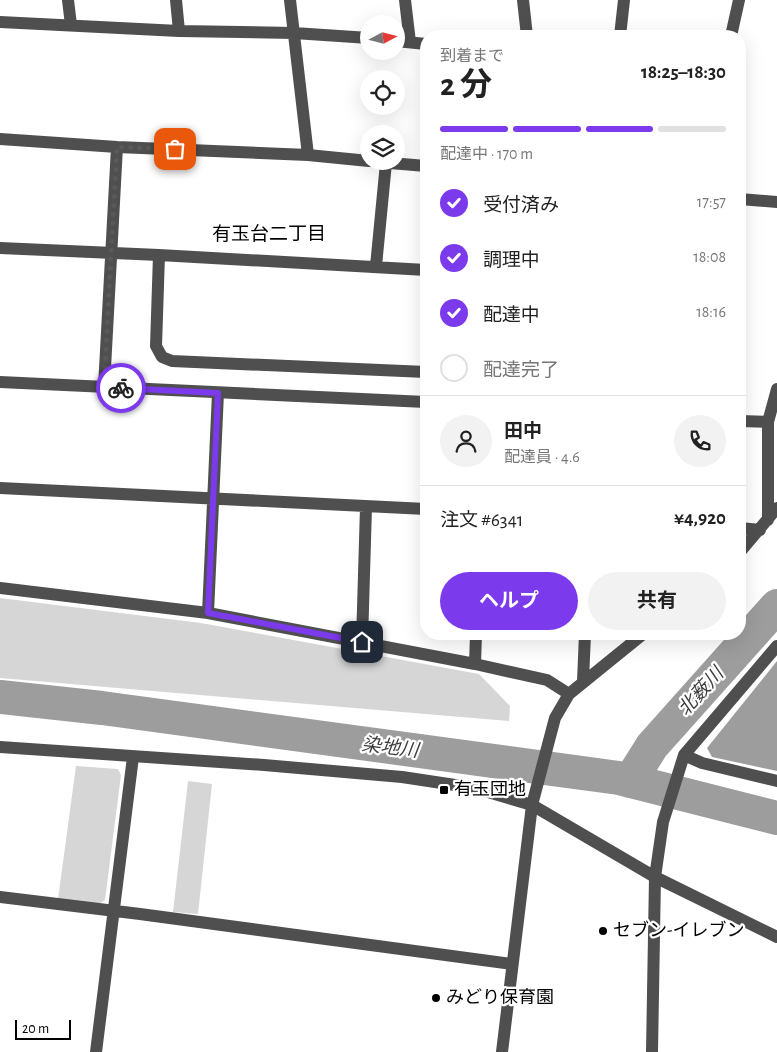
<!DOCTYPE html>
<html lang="ja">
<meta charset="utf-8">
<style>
body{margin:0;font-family:"Alegreya Sans","Noto Sans JP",sans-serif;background:#f2f2f2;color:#222;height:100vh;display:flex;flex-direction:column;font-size:19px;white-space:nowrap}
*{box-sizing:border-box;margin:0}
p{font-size:16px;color:#767676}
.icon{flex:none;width:28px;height:28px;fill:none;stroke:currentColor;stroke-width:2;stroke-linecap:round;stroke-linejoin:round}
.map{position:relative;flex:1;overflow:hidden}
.sheet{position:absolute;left:420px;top:30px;width:326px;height:610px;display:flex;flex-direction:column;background:#fff;border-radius:20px;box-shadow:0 5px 20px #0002}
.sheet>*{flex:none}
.needle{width:32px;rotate:83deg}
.tools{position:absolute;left:360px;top:15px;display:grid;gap:10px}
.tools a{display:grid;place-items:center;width:45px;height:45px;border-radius:50%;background:#fff;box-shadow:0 5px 20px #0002;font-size:25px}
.scale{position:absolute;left:15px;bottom:12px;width:56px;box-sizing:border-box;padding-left:5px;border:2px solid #000;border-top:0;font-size:14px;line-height:18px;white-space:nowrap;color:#000;-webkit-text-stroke:4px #fff;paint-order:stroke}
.pin{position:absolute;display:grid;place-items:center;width:42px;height:42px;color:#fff;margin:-21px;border-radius:10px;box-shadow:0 2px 8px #0006}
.courier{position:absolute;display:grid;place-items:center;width:50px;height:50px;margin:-25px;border:4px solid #7c3aed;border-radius:50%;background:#fff;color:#222;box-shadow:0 1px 6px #0007}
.headline em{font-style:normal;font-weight:700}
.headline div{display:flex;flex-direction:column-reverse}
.headline{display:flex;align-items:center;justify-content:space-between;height:85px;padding:0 20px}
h1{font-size:32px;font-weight:700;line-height:38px}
.bar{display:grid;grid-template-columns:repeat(4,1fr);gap:8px 5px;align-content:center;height:60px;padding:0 20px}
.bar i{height:6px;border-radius:4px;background:#e0e0e0}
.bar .current{background:#7c3aed}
.bar p{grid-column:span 4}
.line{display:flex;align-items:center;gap:12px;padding:0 20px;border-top:1px solid #e0e0e0}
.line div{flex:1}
.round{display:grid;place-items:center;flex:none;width:52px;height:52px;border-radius:26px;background:#f2f2f2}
ol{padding:0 20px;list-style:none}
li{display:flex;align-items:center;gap:15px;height:55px}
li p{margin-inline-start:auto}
li .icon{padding:5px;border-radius:50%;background:#7c3aed;color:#fff;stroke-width:4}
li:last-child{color:#767676}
li i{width:28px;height:28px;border:2px solid #e0e0e0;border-radius:50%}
.primary-button{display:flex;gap:10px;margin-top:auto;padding:10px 20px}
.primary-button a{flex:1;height:58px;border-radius:30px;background:#7c3aed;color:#fff;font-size:20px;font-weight:700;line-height:58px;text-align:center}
.primary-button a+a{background:#f2f2f2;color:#222}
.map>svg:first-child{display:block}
.green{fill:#d6d6d6}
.water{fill:#9d9d9d}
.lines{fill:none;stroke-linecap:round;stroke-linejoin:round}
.river{stroke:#9d9d9d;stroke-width:34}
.minor{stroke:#4f4f4f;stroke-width:12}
.done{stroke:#595959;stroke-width:5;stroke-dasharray:0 9}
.route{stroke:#7c3aed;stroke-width:6}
.poi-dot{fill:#000;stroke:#fff;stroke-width:2}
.labels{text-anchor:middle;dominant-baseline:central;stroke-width:4.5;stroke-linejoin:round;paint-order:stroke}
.poi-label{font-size:18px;fill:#000;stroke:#fff;text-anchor:start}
.neighbourhood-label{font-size:19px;fill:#000;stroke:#fff}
.water-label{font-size:19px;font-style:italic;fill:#3e3e3e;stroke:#fff}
</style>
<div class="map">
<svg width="777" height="1052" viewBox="0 0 777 1052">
<rect width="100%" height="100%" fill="#fff"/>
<!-- green -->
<path class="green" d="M0 598 201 623 479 674 510 706 509 721 0 678Z
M76 766 118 769 121 775 105 900 99 904 58 899Z
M188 781 212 784 198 914 173 912Z"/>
<!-- water -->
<path class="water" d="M777 661V771L712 757 707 748Z"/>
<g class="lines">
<!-- river -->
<path class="river" d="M0 697 102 708 619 778 777 818
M630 781 652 746 777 606"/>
<!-- minor -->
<path class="minor" d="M68 0 71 25
M176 0 179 31
M290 0 308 155
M405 0 410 42
M523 0 527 36
M0 22 179 31 294 33 369 38
M620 36 624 0
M731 36 739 0
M396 41 426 44
M0 139 117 147 308 155 369 161
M378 162 426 166
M740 199 777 202
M0 248 159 255 426 270
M159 255 156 346 162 357 172 361 426 372
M376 266 386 163
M0 382 426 402
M104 387 117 147
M740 421 768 422
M0 488 426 509
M768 520V422L777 389
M740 528 760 530
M740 552 777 508
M0 588 208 613 475 664 547 680 569 694
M208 613 218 393
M362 642 366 507
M475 664 476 634
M583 681 585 634
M0 747 264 765 402 777 455 785 488 792 532 805 655 877 777 937
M684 755 702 763 777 781
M0 897 140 914 512 964
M96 1052 133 757
M502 1052 532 805 555 718 569 694 643 634
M652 1052 655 877 663 822 684 755 777 646"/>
</g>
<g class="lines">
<!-- done -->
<path class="done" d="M121 388 104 386 117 147 175 149"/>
<!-- route -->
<path class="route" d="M121 388 218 393 208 613 362 642"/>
</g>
<!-- markers -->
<g class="poi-dot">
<rect x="439" y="785" width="10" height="10" rx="2.5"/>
<circle cx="603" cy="931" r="5"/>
<circle cx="436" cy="998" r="5"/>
</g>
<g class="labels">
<!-- poi labels -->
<g class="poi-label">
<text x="454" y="790">有玉団地</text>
<text x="613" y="931">セブン-イレブン</text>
<text x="446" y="998">みどり保育園</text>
</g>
<!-- neighbourhood labels -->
<g class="neighbourhood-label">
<text x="269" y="234">有玉台二丁目</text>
</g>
<!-- water labels -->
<g class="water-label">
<text transform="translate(701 692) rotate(-48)">北薮川</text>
<text transform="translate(390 748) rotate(7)">染地川</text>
</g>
</g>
</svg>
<div class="tools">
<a><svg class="needle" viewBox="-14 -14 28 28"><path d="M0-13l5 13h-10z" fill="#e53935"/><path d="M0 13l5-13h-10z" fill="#767676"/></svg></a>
<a><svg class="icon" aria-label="locate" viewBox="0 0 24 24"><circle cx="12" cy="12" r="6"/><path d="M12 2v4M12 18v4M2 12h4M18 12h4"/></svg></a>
<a><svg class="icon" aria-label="layers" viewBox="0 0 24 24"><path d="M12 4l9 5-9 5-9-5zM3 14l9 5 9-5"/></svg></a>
</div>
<div class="scale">20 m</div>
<div class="pin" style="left:175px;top:149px;background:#ea580c"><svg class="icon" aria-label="bag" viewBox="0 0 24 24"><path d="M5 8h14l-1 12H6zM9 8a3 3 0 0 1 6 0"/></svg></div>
<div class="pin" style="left:362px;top:642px;background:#1f2937"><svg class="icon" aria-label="home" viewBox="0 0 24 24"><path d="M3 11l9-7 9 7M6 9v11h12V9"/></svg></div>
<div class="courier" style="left:121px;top:388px"><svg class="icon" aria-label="bike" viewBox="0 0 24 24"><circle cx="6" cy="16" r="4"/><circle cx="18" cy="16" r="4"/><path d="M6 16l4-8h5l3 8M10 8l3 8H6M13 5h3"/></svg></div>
<section class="sheet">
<div class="headline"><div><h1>2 分</h1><p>到着まで</p></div><em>18:25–18:30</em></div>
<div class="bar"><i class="current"></i><i class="current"></i><i class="current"></i><i></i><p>配達中 · 170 m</p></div>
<ol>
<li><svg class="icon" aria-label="check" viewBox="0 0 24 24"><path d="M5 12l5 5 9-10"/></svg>受付済み<p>17:57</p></li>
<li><svg class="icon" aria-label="check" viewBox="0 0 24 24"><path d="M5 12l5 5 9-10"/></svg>調理中<p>18:08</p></li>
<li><svg class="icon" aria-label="check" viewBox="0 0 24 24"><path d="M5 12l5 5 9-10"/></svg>配達中<p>18:16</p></li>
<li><i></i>配達完了</li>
</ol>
<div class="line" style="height:90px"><a class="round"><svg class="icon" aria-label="person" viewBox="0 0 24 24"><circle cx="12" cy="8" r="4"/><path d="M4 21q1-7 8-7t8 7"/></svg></a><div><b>田中</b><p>配達員 · 4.6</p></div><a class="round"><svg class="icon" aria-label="phone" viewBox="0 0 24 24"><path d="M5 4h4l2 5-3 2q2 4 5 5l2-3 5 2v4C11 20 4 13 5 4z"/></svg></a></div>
<div class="line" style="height:65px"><div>注文 #6341</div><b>¥4,920</b></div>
<div class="primary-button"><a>ヘルプ</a><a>共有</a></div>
</section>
</div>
